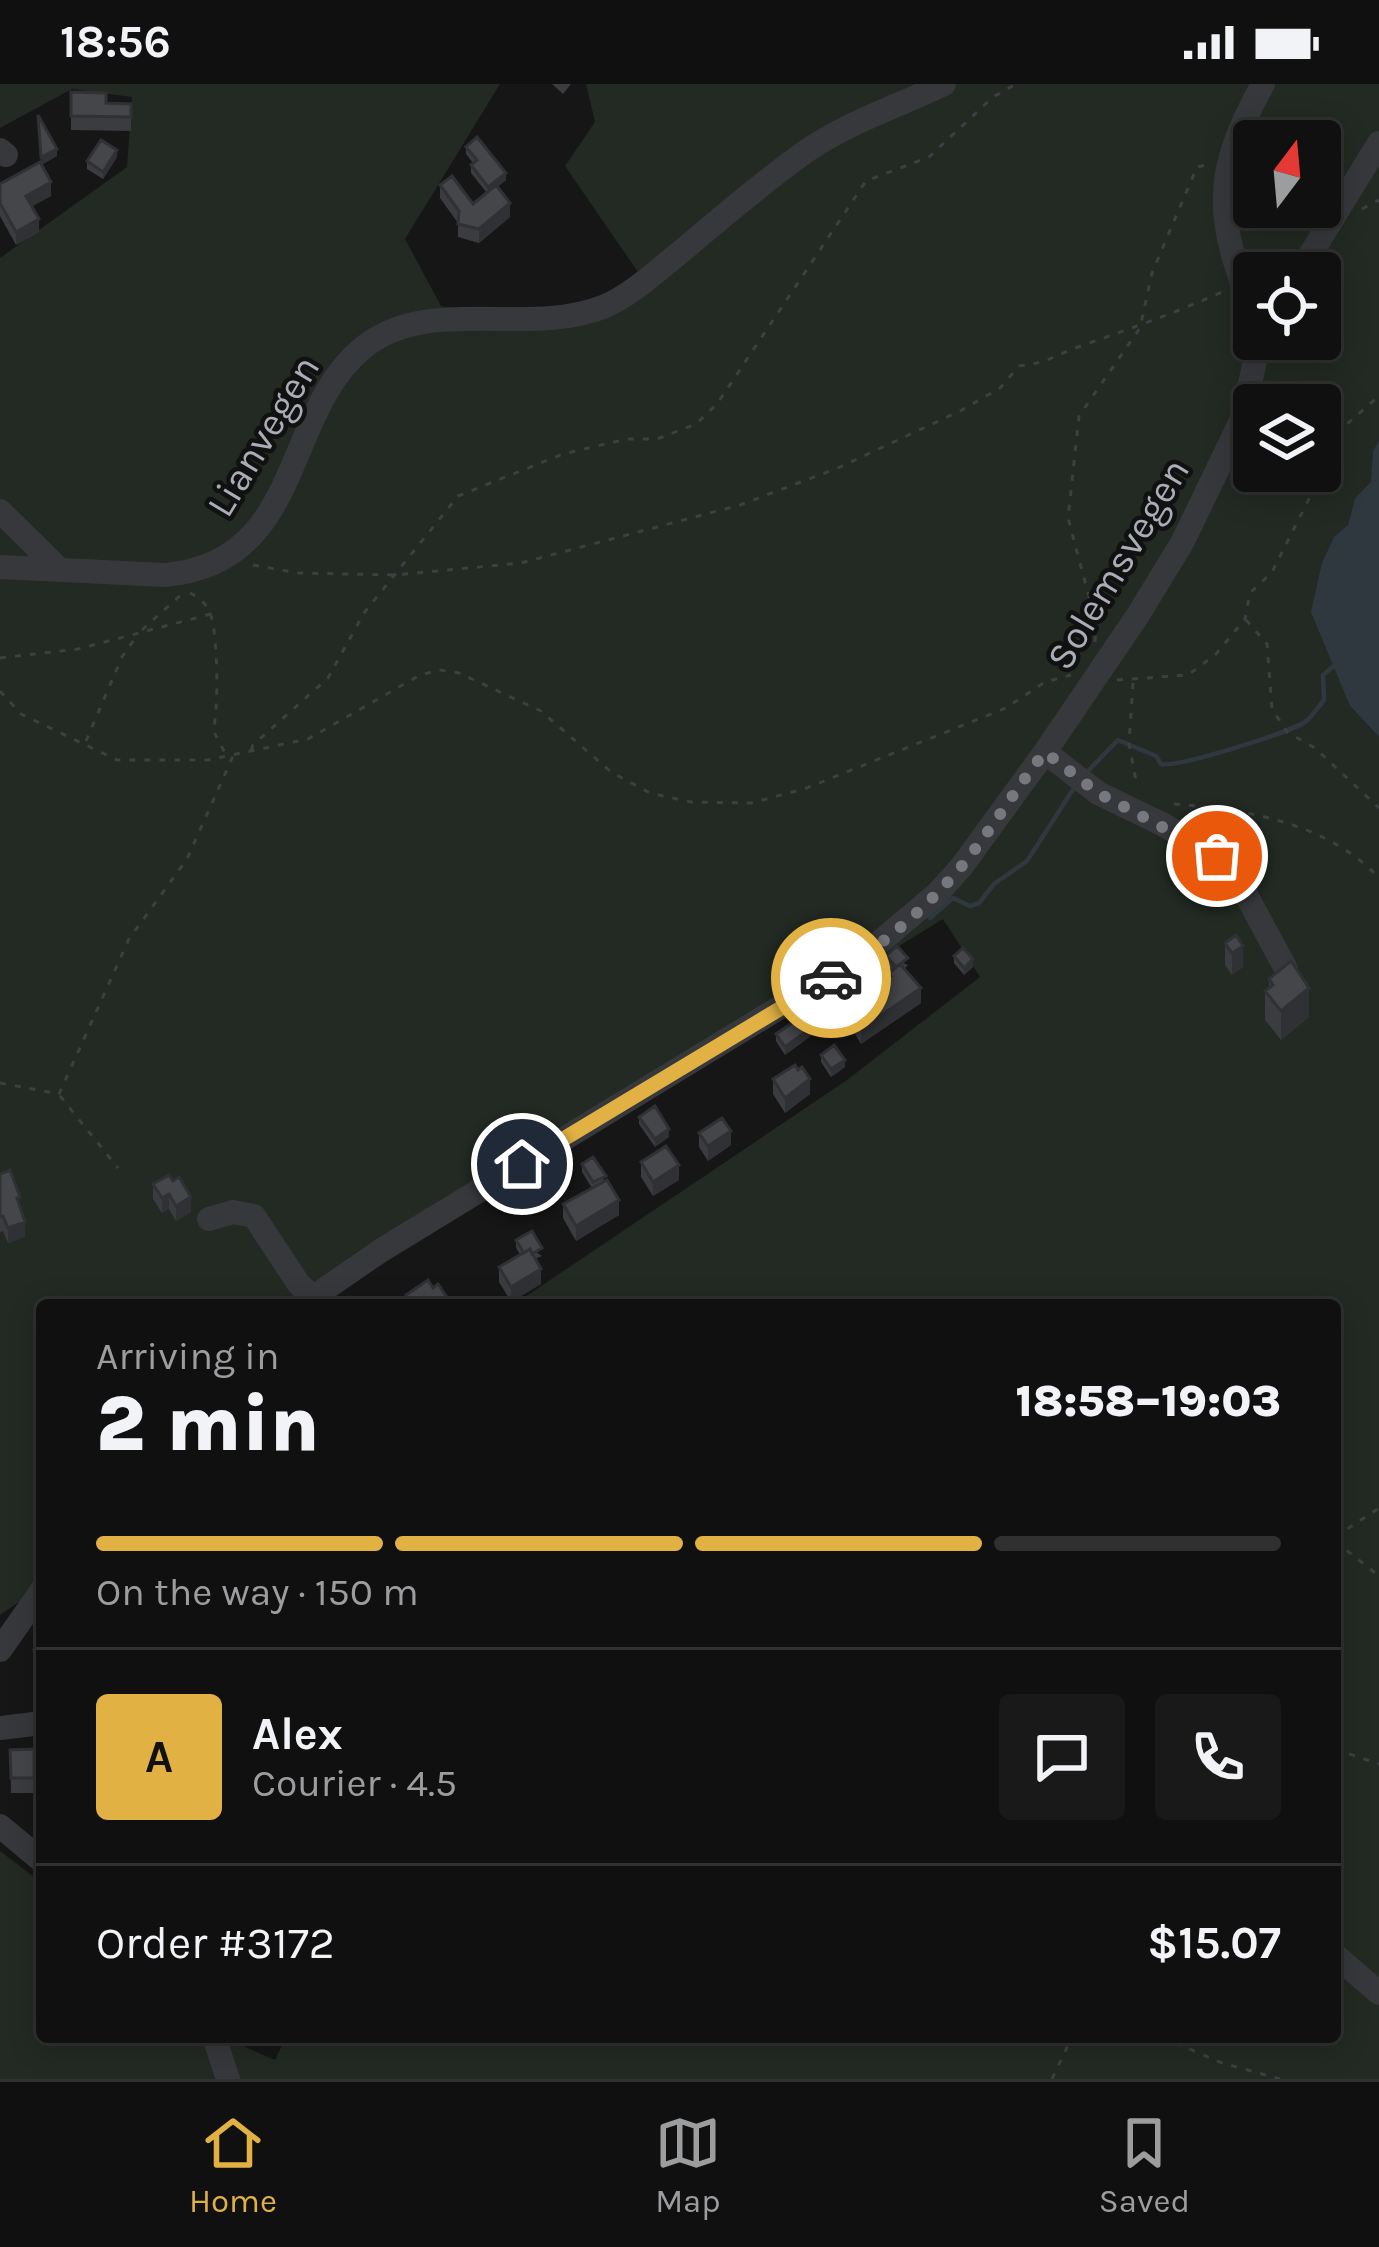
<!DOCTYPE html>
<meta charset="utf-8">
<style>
body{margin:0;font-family:Karla,sans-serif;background:#19191a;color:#f1f3f6;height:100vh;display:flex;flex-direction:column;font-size:45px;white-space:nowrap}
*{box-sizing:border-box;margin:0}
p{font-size:39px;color:#9c9d9f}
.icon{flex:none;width:66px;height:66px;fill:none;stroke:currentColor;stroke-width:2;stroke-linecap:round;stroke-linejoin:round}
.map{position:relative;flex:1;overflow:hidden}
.details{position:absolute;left:36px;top:1215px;width:1305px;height:744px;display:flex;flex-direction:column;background:#101011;border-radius:12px;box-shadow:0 6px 30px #0003,0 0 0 3px #303031}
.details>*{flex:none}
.needle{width:78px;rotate:16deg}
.controls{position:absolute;left:1233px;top:36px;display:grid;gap:24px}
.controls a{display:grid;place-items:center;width:108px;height:108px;border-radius:12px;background:#101011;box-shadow:0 6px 30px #0003,0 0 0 3px #303031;font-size:60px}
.pin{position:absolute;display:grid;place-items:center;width:102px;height:102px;color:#fff;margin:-51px;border:6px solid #fff;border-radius:50%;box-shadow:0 3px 12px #0007}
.courier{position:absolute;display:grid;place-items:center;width:120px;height:120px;margin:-60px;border:9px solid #e1b144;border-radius:50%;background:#fff;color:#222;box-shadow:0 3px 15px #0007}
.headline em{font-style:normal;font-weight:800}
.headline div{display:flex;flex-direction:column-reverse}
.headline{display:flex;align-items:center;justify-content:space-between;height:204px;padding:0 60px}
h1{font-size:78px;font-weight:800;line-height:90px}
.bar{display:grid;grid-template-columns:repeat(4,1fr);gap:18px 12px;align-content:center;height:144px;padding:0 60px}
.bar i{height:15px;border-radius:9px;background:#303031}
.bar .current{background:#e1b144}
.bar p{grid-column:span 4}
.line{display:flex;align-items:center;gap:30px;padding:0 60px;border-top:3px solid #303031}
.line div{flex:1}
.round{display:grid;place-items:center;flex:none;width:126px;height:126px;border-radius:12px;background:#19191a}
.status{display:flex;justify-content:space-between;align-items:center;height:84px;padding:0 60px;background:#101011;direction:ltr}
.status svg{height:33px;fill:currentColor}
.tab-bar{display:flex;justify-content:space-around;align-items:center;height:168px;border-top:3px solid #303031;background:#101011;font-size:33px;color:#9c9d9f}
.tab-bar a{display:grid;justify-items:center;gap:6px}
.tab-bar .current{color:#e1b144}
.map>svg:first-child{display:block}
.green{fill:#222a23;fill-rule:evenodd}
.water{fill:#30383f}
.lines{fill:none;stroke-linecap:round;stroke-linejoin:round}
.stream{stroke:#30383f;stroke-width:4.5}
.path{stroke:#3d3f43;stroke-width:3;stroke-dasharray:6 9;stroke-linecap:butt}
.minor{stroke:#37383c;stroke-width:24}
.wall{fill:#3b3c40}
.shaded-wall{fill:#303134}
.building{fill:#45464a;stroke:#303134;stroke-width:3}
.done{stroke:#76787e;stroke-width:12;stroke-dasharray:0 21.6}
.route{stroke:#e1b144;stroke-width:15}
.labels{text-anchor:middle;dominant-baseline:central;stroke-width:9;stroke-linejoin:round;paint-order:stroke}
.street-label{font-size:39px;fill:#a9adb6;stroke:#111112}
</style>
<div class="status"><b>18:56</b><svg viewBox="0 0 49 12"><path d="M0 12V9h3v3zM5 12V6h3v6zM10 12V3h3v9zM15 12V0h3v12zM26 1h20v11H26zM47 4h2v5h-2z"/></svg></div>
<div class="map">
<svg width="1379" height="1995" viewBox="0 0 1379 1995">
<rect width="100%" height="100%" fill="#161617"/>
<!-- green -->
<path class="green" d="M0 0H500L405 155 441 222 507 233 596 220 640 191 565 82 595 38 586 0H1379V356L1373 367 1372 398 1355 414 1348 441 1335 581 1350 622 1379 653V1995H0V1767L42 1799V1953H222L275 1976 286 1953H1335V1221H513L847 996 980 893 943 835 344 1204 325 1221H42V1502L0 1531V174L127 83 132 13 72 5 0 44ZM1254 57H1320V123H1254ZM1254 189H1320V255H1254ZM1254 321H1320V387H1254Z"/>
<!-- water -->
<path class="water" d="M1379 356V653L1350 622 1311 528 1322 479 1334 453 1348 441 1355 414 1371 398 1373 367Z"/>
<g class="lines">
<!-- stream -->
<path class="stream" d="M1086 689 1118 656 1156 672 1161 680C1177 684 1288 649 1305 638 1312 633 1318 623 1324 616L1323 591 1335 581
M930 834 953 814 970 822 979 819 994 800 1027 777 1074 704"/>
<!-- path -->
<path class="path" d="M1362 125 1379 116
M253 481 298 489 395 491 521 479 740 421 838 384 960 327 1000 304 1019 282C1048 279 1055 271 1081 262 1129 245 1175 229 1222 208
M190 509C198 513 207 520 210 529 218 548 219 627 213 646L226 671
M1246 536 1267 560 1272 625 1287 648 1315 664 1379 724
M142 546 184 508
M1095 558 1096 539 1068 434 1079 332 1140 244 1152 189 1197 83 1206 81
M0 574 78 565 211 530
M1117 596 1188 591 1216 570 1245 535 1250 509 1272 488 1347 340 1379 312
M1133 599 1129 660 1137 702
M0 607 21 630 117 676H208L308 655 420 591 440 586 459 589 541 627 611 688 650 709 691 718 751 719 804 705 1006 624 1045 598 1071 591
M86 657 122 573 136 553
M251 666 253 661 328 594 364 529 458 412 563 370 627 355H657L696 340 717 320 866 97 929 73 993 13 1016 0
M1174 720C1245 725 1328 739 1379 794
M0 999 59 1010 129 855 187 775 233 672
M60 1012 118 1084
M1335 1453 1379 1424
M1335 1457 1379 1492
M1335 1665 1379 1680
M1162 1953 1222 1979 1280 1995
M1052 1995 1072 1953"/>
<!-- minor -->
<path class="minor" d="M0 66 6 71
M1299 189 1379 59
M1254 231C1216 134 1211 93 1263 0
M0 427 59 485
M0 483 165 491C305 479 281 329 364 263 430 211 526 253 603 223 630 212 654 189 677 171 719 136 760 100 805 68 848 38 897 23 944 0
M1045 668 1098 709 1164 741 1230 781 1286 885
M209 1135 233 1128 254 1132 298 1199 312 1213
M302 1221 383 1165 861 874 938 809 962 782 1045 668 1138 531 1182 459 1242 335 1260 255
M0 1566 42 1506
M0 1644 42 1639
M0 1742 42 1777
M1335 1871 1379 1909
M214 1953 228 1995"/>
</g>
<!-- wall -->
<path class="wall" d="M552 0H571L563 10Z
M71 8 106 19 131 20V47L71 46Z
M38 31 57 72 41 81 51 112 32 122 39 148 16 161 0 132V100L41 81Z
M466 63 506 96 497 103 510 133 479 159 458 153V139L440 114V101L473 120 487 109 471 89V81L473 79 466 70Z
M117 73 103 95 87 85V77Z
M1225 859 1243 883 1232 891 1225 881Z
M886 872 908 881 904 885 921 919 861 960 852 945V930L858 926V913L889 894V889L892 886 886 879Z
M954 872 973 883 964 891 954 879Z
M1269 895 1309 933 1281 956 1265 936V907L1269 904Z
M796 932 827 940 785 971 776 957V950L796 937Z
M821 971 845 983 831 993 821 978Z
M773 995 810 1010 785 1029 773 1010Z
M639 1033 669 1053 655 1063 639 1040Z
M699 1049 731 1061 708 1077 699 1063Z
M641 1078 679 1096 653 1112 641 1093Z
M582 1080 606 1097 619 1131 576 1157 563 1134V1120L592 1104 582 1088Z
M0 1090 20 1123 25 1153 8 1159 3 1147 0 1148Z
M173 1097 191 1128 176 1137 169 1125 162 1129 153 1115V1100Z
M516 1156 542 1172 535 1175 541 1200 511 1218 499 1198V1183L520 1171 516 1163Z
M42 1558V1611H38L34 1566 39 1565Z
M34 1665V1709H11L10 1666Z"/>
<!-- shaded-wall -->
<path class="shaded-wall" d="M57 65V72L41 81V73Z
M117 66V73L103 95V88Z
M506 89V96L488 111V103Z
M51 98V112L26 126V112Z
M510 119V133L479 159V145Z
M39 135V148L16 161V148Z
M1243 862V883L1232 891V869Z
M973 875V883L964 891V884Z
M921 904V919L861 960V945Z
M1309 904V933L1281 956V927Z
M827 932V940L785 971V963Z
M845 976V983L831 993V985Z
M810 995V1010L785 1029V1014Z
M669 1045V1053L655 1063V1055Z
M731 1047V1061L708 1077V1062Z
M679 1081V1096L653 1112V1098Z
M169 1110V1125L162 1129V1114Z
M191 1113V1128L176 1137V1122Z
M619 1116V1131L576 1157V1142Z
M25 1138V1153L8 1159V1144Z
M541 1185V1200L511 1218V1203Z
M446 1212V1221H429Z"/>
<!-- building -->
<path class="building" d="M71 8 106 9V19L131 20V33L71 32Z
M38 31 57 65 41 73Z
M477 53 506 89 488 103 471 81 477 76 466 63Z
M101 56 117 66 103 88 87 77Z
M40 78 51 98 26 112 39 135 16 148 0 119V100Z
M452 92 473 120 496 101 510 119 479 145 458 140 459 127 440 101Z
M1236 851 1243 862 1232 869 1225 859Z
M897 862 908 874 896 883 886 872Z
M963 864 973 875 964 884 954 872Z
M1291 877 1309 904 1281 927 1265 907 1273 901 1269 895Z
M900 880 921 904 861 945 852 930 864 923 858 913 891 892 889 889Z
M818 920 827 932 785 963 776 950 798 935 796 932Z
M834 961 845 976 831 985 821 971Z
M795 981 798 986 802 983 810 995 785 1014 773 995Z
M655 1022 669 1045 655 1055 639 1033Z
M722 1034 731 1047 708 1062 699 1049Z
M666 1062 679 1081 653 1098 641 1078Z
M593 1073 606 1092 593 1098 582 1080Z
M10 1086 20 1113 17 1114 25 1138 8 1144 3 1132 0 1133V1090Z
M169 1091 173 1097 179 1093 191 1113 176 1122 169 1110 162 1114 153 1100Z
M607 1096 619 1116 576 1142 563 1120Z
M532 1147 542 1164 532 1170 530 1165 524 1169 516 1156Z
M530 1165 541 1185 511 1203 499 1183Z
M428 1196 433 1204 438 1200 446 1212 429 1221H413L406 1211Z
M39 1558H42V1596H38L34 1566 40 1565Z
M34 1665V1694H11L10 1666Z"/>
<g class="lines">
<!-- done -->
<path class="done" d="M831 894C879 863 924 827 961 783 991 747 1015 705 1045 668L1098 709 1217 772"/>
<!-- route -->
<path class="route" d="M522 1080 831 894"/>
</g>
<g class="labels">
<!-- street labels -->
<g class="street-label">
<text transform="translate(263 352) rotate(-59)">Lianvegen</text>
<text transform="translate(1118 480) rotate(-59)">Solemsvegen</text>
</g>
</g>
</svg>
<div class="controls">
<a><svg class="needle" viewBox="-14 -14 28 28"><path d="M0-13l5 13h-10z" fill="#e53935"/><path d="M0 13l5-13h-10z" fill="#9c9d9f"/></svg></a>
<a><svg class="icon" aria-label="locate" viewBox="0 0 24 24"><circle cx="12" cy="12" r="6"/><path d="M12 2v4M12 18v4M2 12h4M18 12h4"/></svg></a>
<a><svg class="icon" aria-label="layers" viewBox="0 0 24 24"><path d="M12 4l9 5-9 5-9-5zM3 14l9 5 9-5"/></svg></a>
</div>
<div class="pin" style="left:1217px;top:772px;background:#ea580c"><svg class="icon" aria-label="bag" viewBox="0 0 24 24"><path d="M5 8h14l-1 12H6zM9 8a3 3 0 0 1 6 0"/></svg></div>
<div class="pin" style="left:522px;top:1080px;background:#1f2937"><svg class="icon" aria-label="home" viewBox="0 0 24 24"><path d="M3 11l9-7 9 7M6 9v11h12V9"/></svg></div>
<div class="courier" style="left:831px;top:894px"><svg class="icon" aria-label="car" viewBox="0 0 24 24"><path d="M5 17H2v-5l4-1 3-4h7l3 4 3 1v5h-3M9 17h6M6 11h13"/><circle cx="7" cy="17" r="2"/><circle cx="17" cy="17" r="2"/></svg></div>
<section class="details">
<div class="headline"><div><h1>2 min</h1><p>Arriving in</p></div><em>18:58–19:03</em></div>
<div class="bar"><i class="current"></i><i class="current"></i><i class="current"></i><i></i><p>On the way · 150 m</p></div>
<div class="line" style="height:216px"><b class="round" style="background:#e1b144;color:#111">A</b><div><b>Alex</b><p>Courier · 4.5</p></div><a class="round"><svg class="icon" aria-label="chat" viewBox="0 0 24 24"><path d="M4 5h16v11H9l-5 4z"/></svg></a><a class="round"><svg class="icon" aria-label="phone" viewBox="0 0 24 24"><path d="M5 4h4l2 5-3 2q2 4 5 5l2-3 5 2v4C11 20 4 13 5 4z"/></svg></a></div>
<div class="line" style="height:156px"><div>Order #3172</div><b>$15.07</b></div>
</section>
</div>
<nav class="tab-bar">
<a class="current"><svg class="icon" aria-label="home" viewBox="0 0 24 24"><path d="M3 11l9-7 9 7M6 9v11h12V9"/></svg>Home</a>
<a><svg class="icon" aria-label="map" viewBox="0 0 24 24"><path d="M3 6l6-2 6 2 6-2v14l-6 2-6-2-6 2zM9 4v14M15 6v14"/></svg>Map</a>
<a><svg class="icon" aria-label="saved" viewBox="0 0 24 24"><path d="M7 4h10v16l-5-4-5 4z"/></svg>Saved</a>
</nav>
